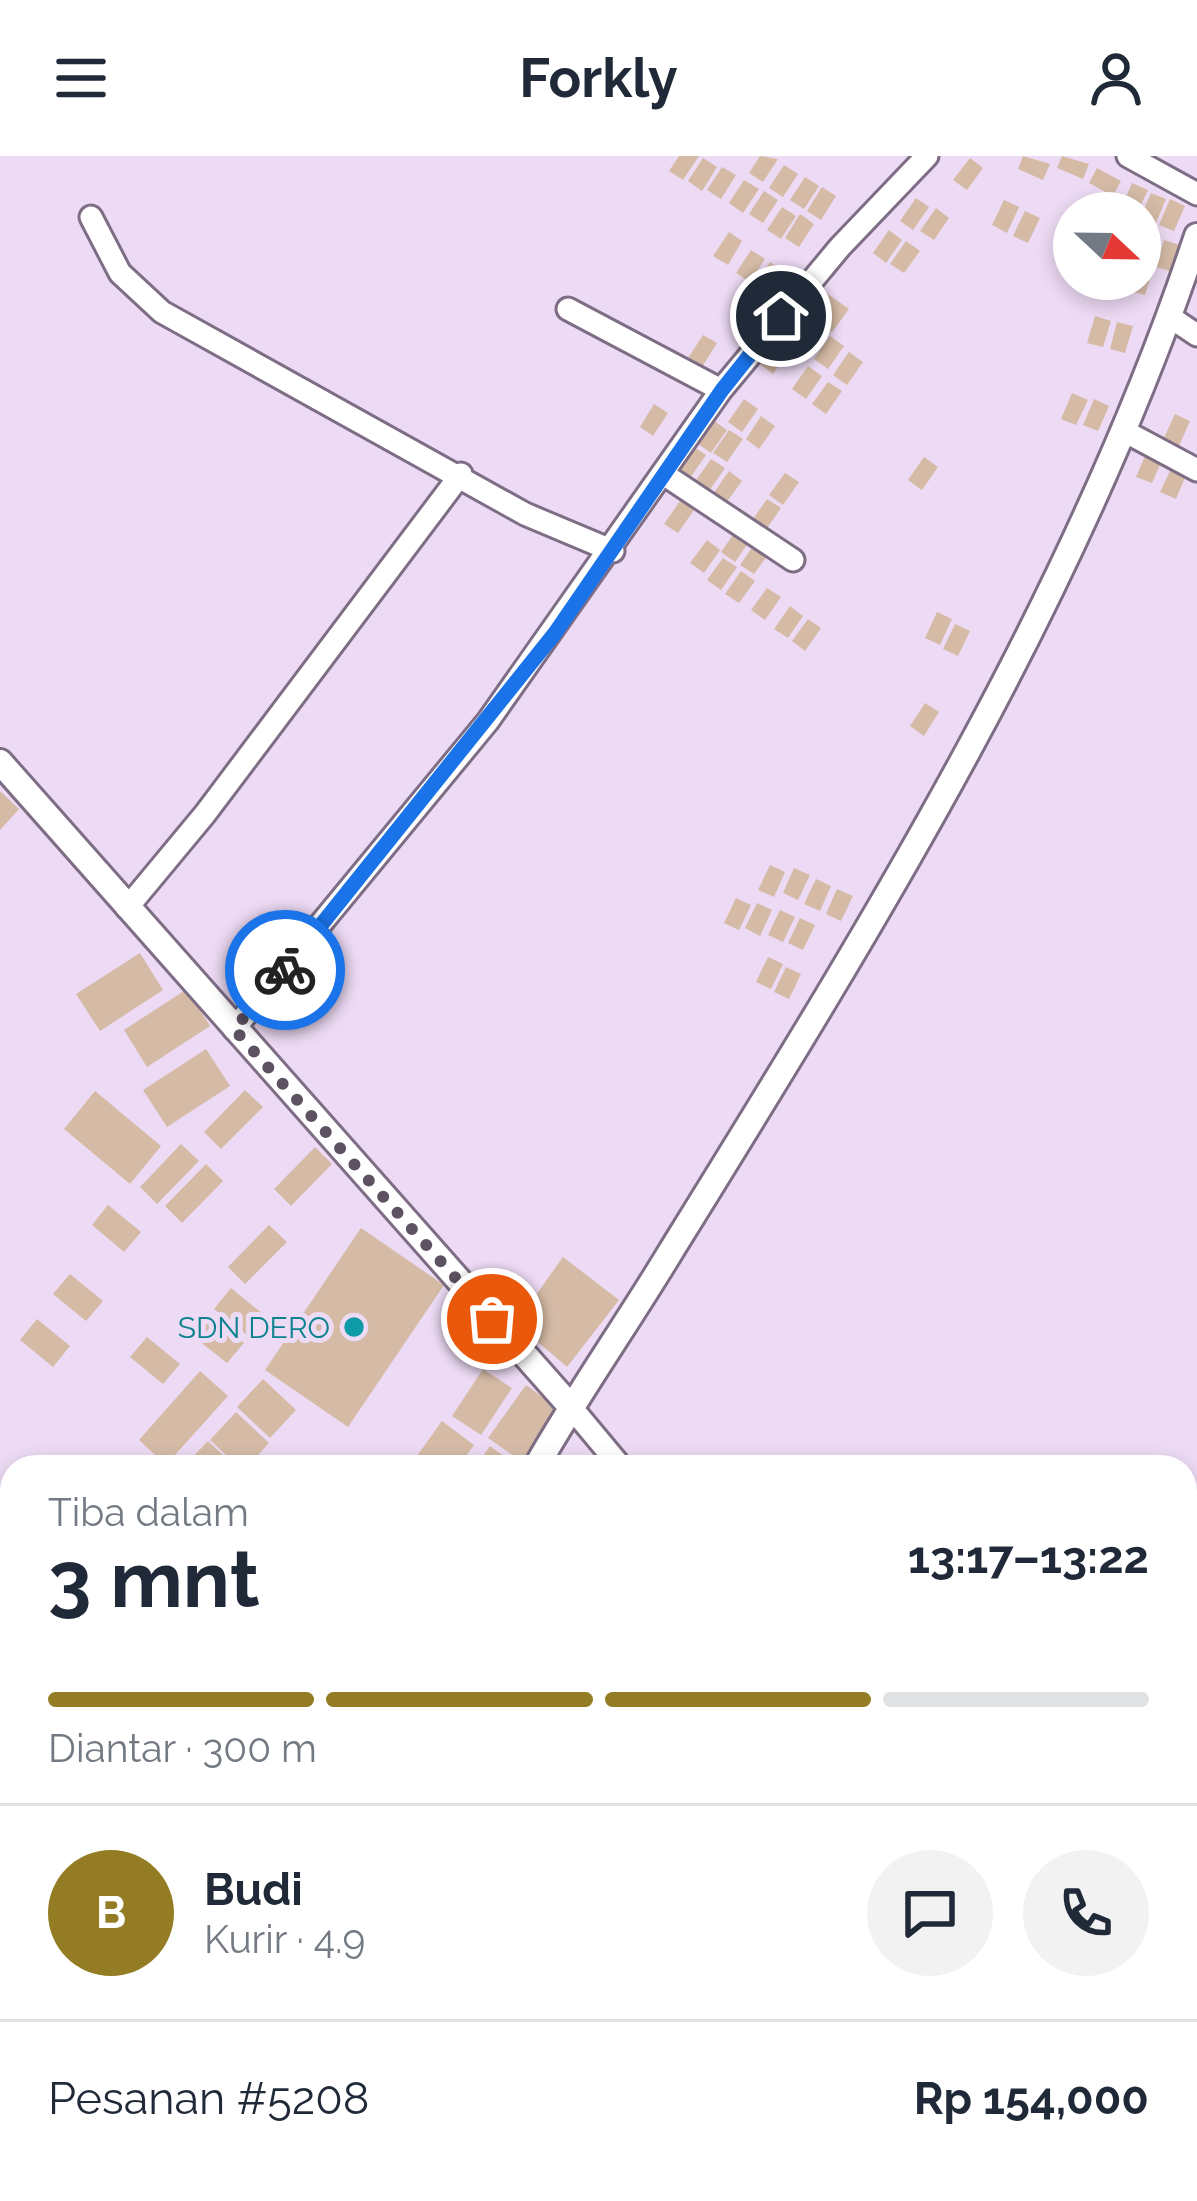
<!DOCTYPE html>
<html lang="id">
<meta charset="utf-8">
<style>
body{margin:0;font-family:Raleway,sans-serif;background:#f2f2f3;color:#1f2937;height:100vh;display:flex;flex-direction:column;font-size:45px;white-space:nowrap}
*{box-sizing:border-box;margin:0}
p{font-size:39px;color:#747a83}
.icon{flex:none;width:66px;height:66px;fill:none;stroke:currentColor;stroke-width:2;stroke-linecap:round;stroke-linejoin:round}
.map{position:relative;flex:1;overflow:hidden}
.sheet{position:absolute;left:0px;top:1299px;width:1197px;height:747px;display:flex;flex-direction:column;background:#fff;border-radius:36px 36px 0 0;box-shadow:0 6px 18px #0003}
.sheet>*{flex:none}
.needle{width:78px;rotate:112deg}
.controls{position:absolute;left:1053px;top:36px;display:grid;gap:24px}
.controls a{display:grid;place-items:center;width:108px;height:108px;border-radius:50%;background:#fff;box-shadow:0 6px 18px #0003;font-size:60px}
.pin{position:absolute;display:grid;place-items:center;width:102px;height:102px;color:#fff;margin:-51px;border:6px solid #fff;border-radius:50%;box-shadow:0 3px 12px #0007}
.courier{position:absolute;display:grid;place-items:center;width:120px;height:120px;margin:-60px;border:9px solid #1a73e8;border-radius:50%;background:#fff;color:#222;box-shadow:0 3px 15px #0007}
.head em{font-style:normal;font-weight:700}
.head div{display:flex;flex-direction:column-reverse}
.head{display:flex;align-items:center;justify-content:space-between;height:204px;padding:0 48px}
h1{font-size:78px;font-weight:700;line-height:90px}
.bar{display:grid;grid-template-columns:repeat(4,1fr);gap:18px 12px;align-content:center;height:144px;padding:0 48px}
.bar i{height:15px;border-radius:9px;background:#e0e1e3}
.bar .on{background:#937c23}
.bar p{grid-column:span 4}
.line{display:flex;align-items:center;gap:30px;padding:0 48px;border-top:3px solid #e0e1e3}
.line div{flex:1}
.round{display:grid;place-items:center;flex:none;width:126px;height:126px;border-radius:63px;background:#f2f2f3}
header{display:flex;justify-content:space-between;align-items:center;height:156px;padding:0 48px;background:#fff;font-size:54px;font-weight:700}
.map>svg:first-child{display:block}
.building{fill:#d5bba6}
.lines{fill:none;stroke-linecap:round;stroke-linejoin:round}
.minor-casing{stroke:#7e6d85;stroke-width:27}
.tertiary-casing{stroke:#7e6d85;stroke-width:30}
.minor{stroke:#fff;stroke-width:21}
.tertiary{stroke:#fff;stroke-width:24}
.done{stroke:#5d5261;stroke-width:12;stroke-dasharray:0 21.6}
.route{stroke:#1a73e8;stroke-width:15}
.culture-dot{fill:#0f9aa8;stroke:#eddaf4;stroke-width:4.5}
.labels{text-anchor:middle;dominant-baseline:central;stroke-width:10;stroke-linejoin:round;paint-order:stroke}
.culture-label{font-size:30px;fill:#0d838f;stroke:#eddaf4;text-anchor:end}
</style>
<header><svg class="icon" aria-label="menu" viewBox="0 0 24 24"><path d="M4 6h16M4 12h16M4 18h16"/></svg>Forkly<svg class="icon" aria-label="person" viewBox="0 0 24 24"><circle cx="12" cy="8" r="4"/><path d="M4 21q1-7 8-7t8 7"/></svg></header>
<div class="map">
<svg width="1197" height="2045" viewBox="0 0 1197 2045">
<rect width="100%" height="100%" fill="#eddaf4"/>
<!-- building -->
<path class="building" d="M679 0H699L683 24 669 15Z
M760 0 778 3 763 26 749 17Z
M1023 0 1050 8 1043 24 1018 13Z
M1062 0 1089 8 1083 23 1057 12Z
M703 2 717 11 702 35 688 25Z
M970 2 983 12 967 34 953 24Z
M784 9 798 18 783 41 769 32Z
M722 11 736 19 721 43 707 34Z
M1097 12 1121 25 1113 40 1089 27Z
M805 21 819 30 804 53 790 44Z
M744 24 759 33 743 57 729 47Z
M1132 27 1148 34 1137 57 1121 53Z
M822 31 836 40 821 64 807 55Z
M764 35 778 44 763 67 749 58Z
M1151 37 1166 43 1155 69 1140 62Z
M916 42 929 51 913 74 900 65Z
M1170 43 1185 50 1174 75 1159 69Z
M1004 44 1019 51 1007 77 992 69Z
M782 51 796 60 781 83 767 74Z
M936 52 949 62 934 84 920 75Z
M1025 55 1040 62 1028 87 1013 80Z
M800 58 814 68 799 91 785 82Z
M889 74 902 84 886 107 873 97Z
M1144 74 1160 79 1153 106 1140 102Z
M729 76 742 85 728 109 713 100Z
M1164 84 1180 89 1173 116 1156 111Z
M906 85 920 95 904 117 890 108Z
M751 94 765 103 750 126 736 117Z
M770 106 784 115 769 138 755 129Z
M1140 109 1153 113 1145 139 1130 135 1133 123H1140Z
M821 133 849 153 832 176 805 156Z
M1095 160 1111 165 1103 191 1087 187Z
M1117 166 1133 170 1125 197 1110 193Z
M703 179 717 187 702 211 688 202Z
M830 180 844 190 828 213 814 203Z
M776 186 789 195 773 218 760 208Z
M849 196 863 206 847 229 833 219Z
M808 210 822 220 806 243 792 233Z
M828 226 842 235 826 258 812 248Z
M1072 237 1088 244 1076 269 1061 263Z
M744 243 758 253 742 276 728 266Z
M1094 243 1109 250 1098 275 1083 269Z
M654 248 668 257 653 280 640 271Z
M1175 258 1190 265 1179 290 1163 284Z
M761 260 775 270 759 293 746 283Z
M713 264 727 274 711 297 697 287Z
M729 274 743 283 727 306 713 297Z
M692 290 706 299 690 322 677 313Z
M1147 295 1163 302 1152 327 1136 321Z
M924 301 938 311 922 334 908 324Z
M711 303 725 312 709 335 695 326Z
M1172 311 1187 317 1176 343 1160 336Z
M729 315 742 325 726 347 713 338Z
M785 317 799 326 783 349 769 339Z
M767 343 781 352 765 375 751 366Z
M680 345 694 354 678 377 664 368Z
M737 373 751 383 735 406 721 396Z
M707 384 720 394 704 417 690 407Z
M756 386 770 396 754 418 740 409Z
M723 402 737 411 721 434 707 424Z
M741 415 755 425 739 447 725 438Z
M767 432 781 441 765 464 751 454Z
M790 450 803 460 788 482 774 473Z
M937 456 952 463 940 489 925 482Z
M808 463 821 472 805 495 792 485Z
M955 468 970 475 958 500 943 493Z
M925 547 939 556 924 580 910 570Z
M0 635 19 653 0 674Z
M770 709 785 716 774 741 758 734Z
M794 712 810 719 798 744 783 737Z
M816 723 831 730 820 755 804 748Z
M837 733 853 740 841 765 826 758Z
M736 742 751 749 739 774 724 767Z
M757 747 772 754 760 780 745 772Z
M780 754 795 761 783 786 768 779Z
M800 762 815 769 803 794 788 787Z
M140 797 163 834 100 875 76 838Z
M768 801 783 808 771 833 756 826Z
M786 811 801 818 789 843 774 836Z
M187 833 210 870 147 911 124 874Z
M206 893 230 930 167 971 143 934Z
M245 934 263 951 221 993 204 976Z
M95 935 161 990 130 1028 64 973Z
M181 988 199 1005 157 1048 140 1031Z
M315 991 332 1008 291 1050 274 1033Z
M206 1008 223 1025 182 1067 165 1050Z
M108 1049 141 1076 124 1096 92 1069Z
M269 1069 287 1086 245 1128 228 1111Z
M361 1072 444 1129 348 1271 265 1214Z
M563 1101 619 1144 567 1211 516 1167Z
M70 1118 103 1145 86 1165 53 1138Z
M231 1132 264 1159 247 1179 214 1153Z
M211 1160 244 1187 227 1207 194 1181Z
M37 1163 70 1190 53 1211 20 1184Z
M147 1181 180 1208 163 1228 130 1201Z
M483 1213 512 1232 481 1279 452 1260Z
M200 1215 228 1240 166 1309 139 1284Z
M263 1223 296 1254 270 1282 237 1251Z
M526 1229 558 1252 521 1305 488 1282Z
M236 1256 269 1287 247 1311H239L210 1284Z
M442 1265 474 1289 458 1311H409Z
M208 1285 236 1311H183Z
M490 1290 519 1311H475Z
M12 1534V1593L0 1585V1552Z
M0 1636 12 1644V1679L0 1698Z
M12 1801V1851L0 1844V1822Z
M0 1851 12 1859V1893L0 1886Z"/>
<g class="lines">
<defs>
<path id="minor" d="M1128 0 1197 38
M91 61 120 117 162 156 525 358 613 395
M568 153 721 234
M1170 161 1197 179
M1126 276 1197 314
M665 319 793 404
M127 752 205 658 461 318
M234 873 488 565 721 234 840 91 927 0
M571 1251 621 1311
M0 1762 12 1771
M1185 1905 1197 1917
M482 2034 496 2045
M852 2045 858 2034"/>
<path id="tertiary" d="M0 606 571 1251
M536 1311C578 1237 627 1168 671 1095 871 772 1077 442 1197 80
M0 1975 12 1961"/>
</defs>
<!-- minor casing -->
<use href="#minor" class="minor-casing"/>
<!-- tertiary casing -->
<use href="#tertiary" class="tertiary-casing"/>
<!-- minor -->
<use href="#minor" class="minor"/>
<!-- tertiary -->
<use href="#tertiary" class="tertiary"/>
</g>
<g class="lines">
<!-- done -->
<path class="done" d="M285 814 234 873 492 1163"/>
<!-- route -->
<path class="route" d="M285 814 555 477 722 234 781 160"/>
</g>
<!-- markers -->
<circle class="culture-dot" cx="354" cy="1171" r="12"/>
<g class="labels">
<!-- culture labels -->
<g class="culture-label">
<text x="330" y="1171">SDN DERO</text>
</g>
</g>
</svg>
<div class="controls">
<a><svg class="needle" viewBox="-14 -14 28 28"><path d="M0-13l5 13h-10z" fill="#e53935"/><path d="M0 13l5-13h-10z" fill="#747a83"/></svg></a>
</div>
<div class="pin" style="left:492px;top:1163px;background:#ea580c"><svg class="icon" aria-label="bag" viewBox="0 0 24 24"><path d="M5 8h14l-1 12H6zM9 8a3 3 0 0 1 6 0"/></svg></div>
<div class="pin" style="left:781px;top:160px;background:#1f2937"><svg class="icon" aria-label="home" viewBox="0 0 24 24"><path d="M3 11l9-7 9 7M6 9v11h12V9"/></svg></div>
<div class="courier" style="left:285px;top:814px"><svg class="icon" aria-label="bike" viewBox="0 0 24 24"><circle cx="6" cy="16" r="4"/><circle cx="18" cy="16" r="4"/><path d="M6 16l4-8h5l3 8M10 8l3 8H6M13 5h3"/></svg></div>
<section class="sheet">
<div class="head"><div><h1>3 mnt</h1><p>Tiba dalam</p></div><em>13:17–13:22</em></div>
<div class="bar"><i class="on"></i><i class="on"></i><i class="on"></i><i></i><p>Diantar · 300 m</p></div>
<div class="line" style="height:216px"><b class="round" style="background:#937c23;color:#fff">B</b><div><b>Budi</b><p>Kurir · 4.9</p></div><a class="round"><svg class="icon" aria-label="chat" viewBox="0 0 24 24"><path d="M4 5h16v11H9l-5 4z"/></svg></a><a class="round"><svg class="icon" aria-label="phone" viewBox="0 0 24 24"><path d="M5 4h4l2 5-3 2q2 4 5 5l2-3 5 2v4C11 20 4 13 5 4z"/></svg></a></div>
<div class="line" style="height:156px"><div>Pesanan #5208</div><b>Rp 154,000</b></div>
</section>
</div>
